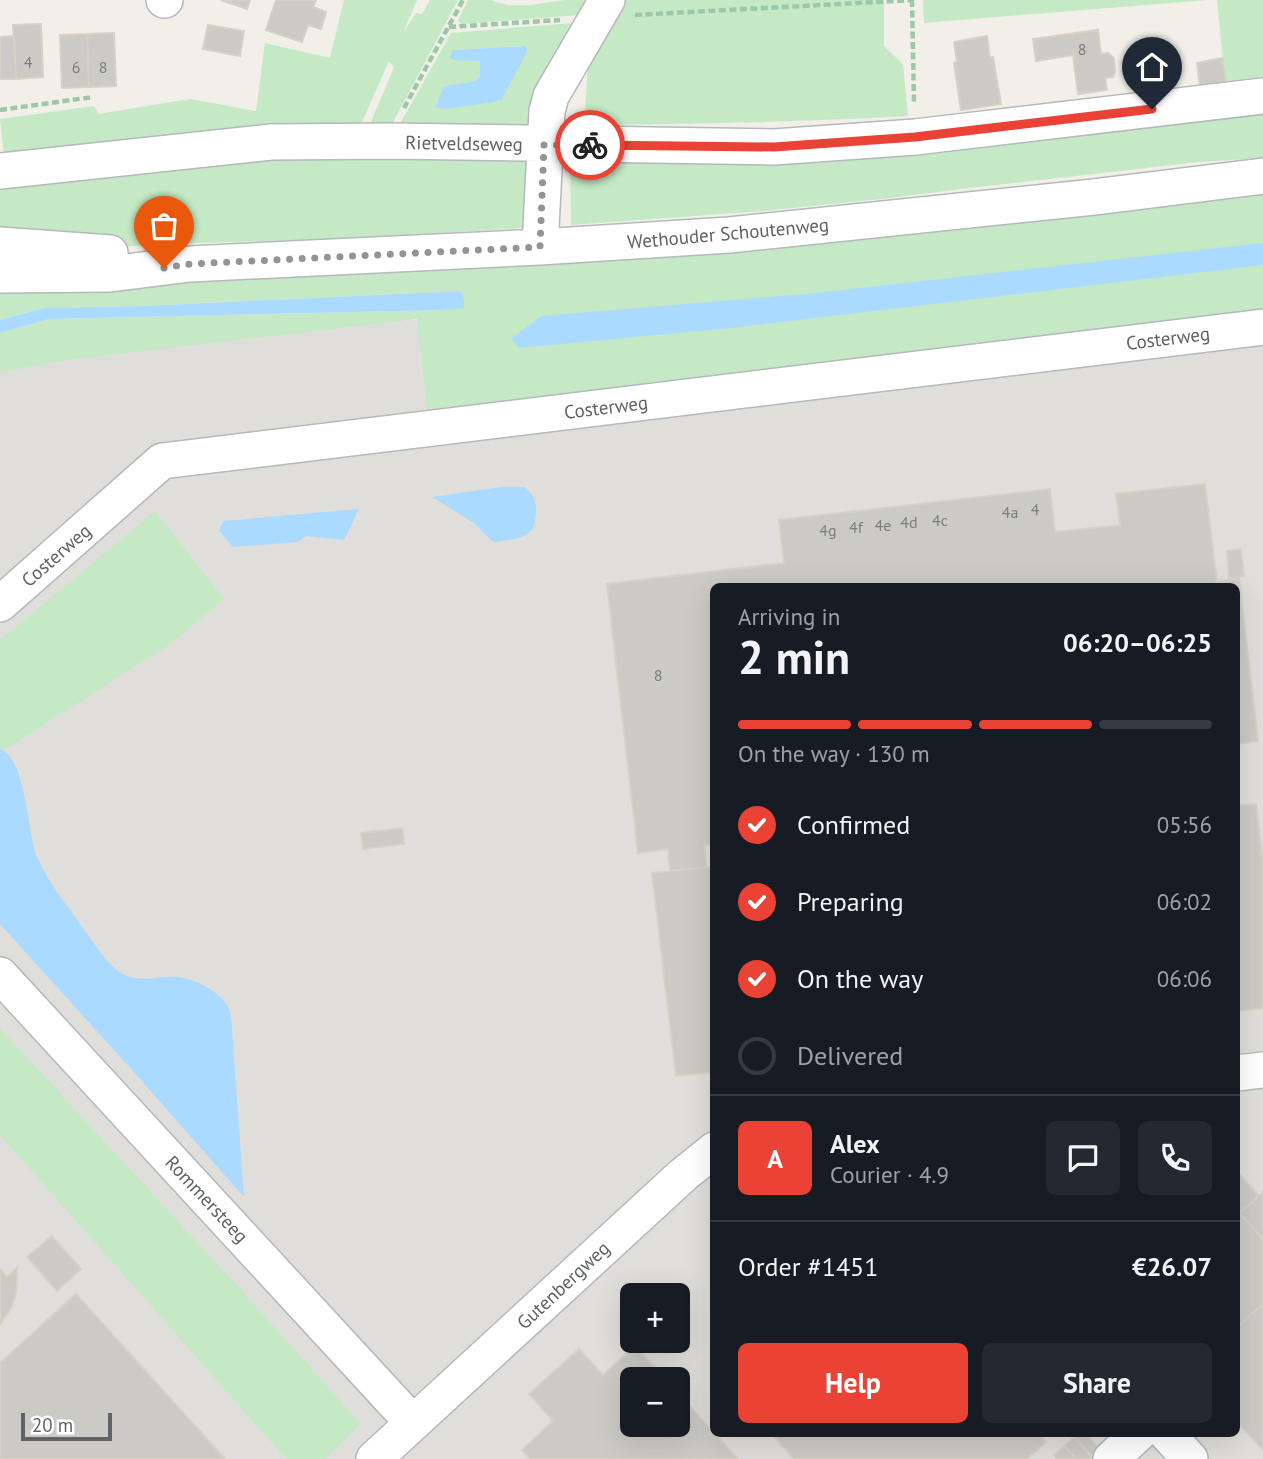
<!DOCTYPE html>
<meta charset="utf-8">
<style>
body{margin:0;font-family:"PT Sans",sans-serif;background:#242831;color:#f1f3f6;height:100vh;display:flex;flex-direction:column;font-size:26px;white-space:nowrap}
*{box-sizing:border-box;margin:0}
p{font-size:23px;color:#9ea1a6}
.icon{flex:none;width:38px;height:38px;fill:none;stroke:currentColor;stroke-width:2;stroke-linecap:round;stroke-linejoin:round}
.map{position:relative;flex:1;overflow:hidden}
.drawer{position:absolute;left:710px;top:583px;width:530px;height:854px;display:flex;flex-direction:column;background:#171b24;border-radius:10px;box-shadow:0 7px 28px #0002}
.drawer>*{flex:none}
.tools{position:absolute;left:620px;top:1283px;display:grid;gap:14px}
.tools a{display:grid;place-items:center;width:70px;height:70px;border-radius:10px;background:#171b24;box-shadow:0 7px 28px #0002;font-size:35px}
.scale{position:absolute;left:21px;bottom:18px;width:91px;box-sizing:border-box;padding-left:7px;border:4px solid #5f6368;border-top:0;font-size:19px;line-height:24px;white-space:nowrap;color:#5f6368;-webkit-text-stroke:5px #fff;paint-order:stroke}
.pin{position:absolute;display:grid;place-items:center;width:60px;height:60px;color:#fff;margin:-72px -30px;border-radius:50% 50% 50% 0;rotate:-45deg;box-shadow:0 0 7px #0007}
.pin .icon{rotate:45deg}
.courier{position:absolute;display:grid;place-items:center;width:70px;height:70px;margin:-35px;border:5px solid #ea4335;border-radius:50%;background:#fff;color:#222;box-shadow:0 2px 9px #0007}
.head em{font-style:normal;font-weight:800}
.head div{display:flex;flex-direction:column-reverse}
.head{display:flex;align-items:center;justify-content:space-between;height:119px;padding:0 28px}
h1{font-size:46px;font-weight:800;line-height:52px}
.bar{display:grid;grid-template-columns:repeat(4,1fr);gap:10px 7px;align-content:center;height:84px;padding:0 28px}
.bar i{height:9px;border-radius:5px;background:#363941}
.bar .on{background:#ea4335}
.bar p{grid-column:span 4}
.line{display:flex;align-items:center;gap:18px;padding:0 28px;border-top:2px solid #363941}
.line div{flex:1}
.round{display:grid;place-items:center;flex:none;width:74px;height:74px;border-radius:10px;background:#242831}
ol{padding:0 28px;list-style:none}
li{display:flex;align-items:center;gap:21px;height:77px}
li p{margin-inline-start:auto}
li .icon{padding:7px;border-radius:50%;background:#ea4335;color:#fff;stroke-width:4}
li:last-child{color:#9ea1a6}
li i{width:38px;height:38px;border:4px solid #363941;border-radius:50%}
.action{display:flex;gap:14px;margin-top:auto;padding:14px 28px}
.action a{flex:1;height:80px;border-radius:10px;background:#ea4335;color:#fff;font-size:28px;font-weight:800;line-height:80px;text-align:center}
.action a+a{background:#242831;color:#f1f3f6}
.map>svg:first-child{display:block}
.industrial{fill:#e0deda;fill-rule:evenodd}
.green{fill:#c5e8c5;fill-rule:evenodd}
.water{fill:#aadaff}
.building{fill:#cccac5;stroke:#d6d1c6;stroke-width:2}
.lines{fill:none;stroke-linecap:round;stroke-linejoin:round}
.minor-casing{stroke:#b5b8bc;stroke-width:38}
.path{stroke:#9cc7a9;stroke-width:4.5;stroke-dasharray:7 3.5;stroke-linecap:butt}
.minor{stroke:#fff;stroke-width:35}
.done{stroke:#929495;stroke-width:7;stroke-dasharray:0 12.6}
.route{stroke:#ea4335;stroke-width:9}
.labels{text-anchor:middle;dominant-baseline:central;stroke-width:6;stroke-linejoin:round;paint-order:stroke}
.number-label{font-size:16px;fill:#7a7d7f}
.street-label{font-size:19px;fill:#5f6368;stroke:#fff}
</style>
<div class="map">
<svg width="1263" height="1459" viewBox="0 0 1263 1459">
<rect width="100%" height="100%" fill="#f1efe8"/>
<!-- industrial -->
<path class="industrial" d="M1263 235V1459H0V346L429 319ZM714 586H1237V1433H714ZM632 1295H677V1340H632ZM632 1379H677V1424H632Z"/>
<!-- green -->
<path class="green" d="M344 0H417L403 33 416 13 422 14 430 0H458L391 126 368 129 394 67 389 61 362 122 361 133 4 157 0 119 94 106 99 114 190 99 256 111 265 43 330 58Z
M468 0H492V1L508 5H530L565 0H590L578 15 461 24 458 20Z
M616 0H884V46L903 64 908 116C800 122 692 124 584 125L589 49Z
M923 0H1207L924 23Z
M1217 0H1263V79L1225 83Z
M574 23 531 133 397 129 451 33ZM525 46 438 108 435 107 444 86 475 81 480 75V65L479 61 453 50Z
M1263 112V158L1199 162 978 187 881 199 763 211 571 225 570 157Z
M269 151 538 157 539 227 338 239 161 244 117 247 0 235V177Z
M1263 188V313L1135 329 427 409 417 319 75 359 0 372V333L49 319 443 310 464 307V298L460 291 142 306 44 308 0 320V287Z
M155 511 224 599 169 645 4 750H0V640Z
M0 1028 243 1292 361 1424 325 1459H286L0 1135Z"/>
<!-- water -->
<path class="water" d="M525 46 527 49 526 53 502 99 495 102 443 109 435 107 444 86 475 81 480 75V65L479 61 453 60 450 57 453 50Z
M1263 243V265L731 328 518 348 512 338 542 316 806 294Z
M460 291 464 298V308L443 310 49 319 0 333V320L44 308 142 306Z
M501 487H525C533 495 537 501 536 513 535 517 536 521 534 525 529 540 507 540 493 542L474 523 432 497Z
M359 509 344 540 306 536 298 542 233 547 219 530 224 521Z
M0 749C27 759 27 834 37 857 48 883 67 905 83 928 95 944 111 973 131 977 146 981 164 976 179 977 195 979 221 992 228 1007 231 1013 231 1021 232 1028L244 1197 132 1070 0 924Z"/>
<!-- building -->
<path class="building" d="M221 0H250L247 9Z
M276 0H316L313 7 326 12 321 29 308 25 302 42 266 30Z
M41 24 43 77 16 79 13 25Z
M208 25 244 31 240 56 203 49Z
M1098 30 1101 54 1108 53 1114 58 1115 72 1113 77 1105 78 1107 90 1078 94 1073 55 1036 61 1033 39Z
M114 33 116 86 89 87 87 34Z
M87 34 89 87 62 88 60 35Z
M14 36 16 79H0V37Z
M987 36 990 58 993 57 1001 104 961 110 954 63 957 62 954 42Z
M1222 58 1226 83 1200 86 1197 63Z
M1205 484 1217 582 1239 579 1258 741 1237 744V586H714V844L704 845 707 867 670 871 668 849 638 853 607 584 784 563 779 520 1050 489 1055 532 1120 525 1116 494Z
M1241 549 1244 576 1229 578 1227 551Z
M1256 804 1263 865V1008L1237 1011V806Z
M402 828 404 844 363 849 361 833Z
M707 867H714V1072L676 1076 652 873Z
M1237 1172 1259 1196 1237 1215Z
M1263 1192V1239L1239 1213Z
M1239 1213 1263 1239V1304L1237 1327V1215Z
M52 1236 81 1269 57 1291 27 1257Z
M17 1268V1285L15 1297 11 1308 0 1324V1269L7 1277Z
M76 1294 225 1459H0V1363Z
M1263 1304V1450L1237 1422V1327Z
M635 1346 665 1379H632V1424H677V1392L738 1459H530L522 1450 553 1421 529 1394 579 1349 603 1375Z
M771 1433H1038L1046 1442 1027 1459H794Z
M1078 1433H1085L1100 1450 1092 1457 1074 1437Z
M1074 1437 1091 1456 1088 1459H1076L1064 1446Z
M1064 1446 1076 1459H1057L1054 1455Z"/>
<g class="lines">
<defs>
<path id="minor" d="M164 0H165
M0 171 271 142 391 141 774 147 915 137 1263 96
M0 245 110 253
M540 247 547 111 551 96 607 0
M0 275 110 274 190 264 540 247 729 235 1094 197 1263 176
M0 604 162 461 1263 327
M0 975 413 1423
M1237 1073 1263 1070
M1166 1433 1190 1459
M374 1459 683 1175 714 1150
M1111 1459 1139 1433"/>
</defs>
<!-- minor casing -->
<use href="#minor" class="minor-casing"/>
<!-- path -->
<path class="path" d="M912 0 914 104
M635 15 914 0
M449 27 560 20
M404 108 463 0
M0 110 93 97"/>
<!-- minor -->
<use href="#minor" class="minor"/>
</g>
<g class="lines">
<!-- done -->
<path class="done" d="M164 268 190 264 540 247 544 145H590"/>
<!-- route -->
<path class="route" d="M590 145 774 147 915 137 1152 109"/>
</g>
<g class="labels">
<!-- number labels -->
<g class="number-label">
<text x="1082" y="49">8</text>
<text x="28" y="62">4</text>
<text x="76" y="67">6</text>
<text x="103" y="67">8</text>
<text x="1035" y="509">4</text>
<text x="1010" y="512">4a</text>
<text x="940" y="520">4c</text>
<text x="909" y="522">4d</text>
<text x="883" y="525">4e</text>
<text x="856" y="527">4f</text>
<text x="828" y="530">4g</text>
<text x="658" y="675">8</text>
</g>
<!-- street labels -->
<g class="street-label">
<text transform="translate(464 143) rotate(1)">Rietveldseweg</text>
<text transform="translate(728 233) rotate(-5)">Wethouder Schoutenweg</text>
<text transform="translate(1168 338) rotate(-7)">Costerweg</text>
<text transform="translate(606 407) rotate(-7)">Costerweg</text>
<text transform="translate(56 555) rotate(-41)">Costerweg</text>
<text transform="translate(207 1199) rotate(47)">Rommersteeg</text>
<text transform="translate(563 1285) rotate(-43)">Gutenbergweg</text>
</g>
</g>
</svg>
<div class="tools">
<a>+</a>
<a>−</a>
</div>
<div class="scale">20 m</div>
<div class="pin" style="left:164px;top:268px;background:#ea580c"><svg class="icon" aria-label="bag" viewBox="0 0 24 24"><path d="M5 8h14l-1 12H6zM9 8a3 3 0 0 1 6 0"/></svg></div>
<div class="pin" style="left:1152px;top:109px;background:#1f2937"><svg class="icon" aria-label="home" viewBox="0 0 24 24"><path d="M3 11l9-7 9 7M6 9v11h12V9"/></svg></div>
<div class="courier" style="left:590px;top:145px"><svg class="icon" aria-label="bike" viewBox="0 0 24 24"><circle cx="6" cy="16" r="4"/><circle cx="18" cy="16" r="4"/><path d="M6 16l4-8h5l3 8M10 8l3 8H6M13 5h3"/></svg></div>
<section class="drawer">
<div class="head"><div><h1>2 min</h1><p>Arriving in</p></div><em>06:20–06:25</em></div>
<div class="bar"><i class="on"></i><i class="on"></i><i class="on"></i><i></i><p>On the way · 130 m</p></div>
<ol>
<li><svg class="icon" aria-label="check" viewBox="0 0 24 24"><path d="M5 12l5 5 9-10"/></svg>Confirmed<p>05:56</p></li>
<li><svg class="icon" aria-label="check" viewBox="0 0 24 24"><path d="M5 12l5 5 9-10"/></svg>Preparing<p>06:02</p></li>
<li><svg class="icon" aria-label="check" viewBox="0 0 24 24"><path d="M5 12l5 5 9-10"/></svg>On the way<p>06:06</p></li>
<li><i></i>Delivered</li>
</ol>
<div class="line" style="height:126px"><b class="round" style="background:#ea4335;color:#fff">A</b><div><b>Alex</b><p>Courier · 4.9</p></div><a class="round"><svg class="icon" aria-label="chat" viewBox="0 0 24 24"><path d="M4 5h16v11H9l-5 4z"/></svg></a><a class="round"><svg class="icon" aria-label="phone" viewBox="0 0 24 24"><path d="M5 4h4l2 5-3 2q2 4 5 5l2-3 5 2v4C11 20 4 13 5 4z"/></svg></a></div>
<div class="line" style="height:91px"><div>Order #1451</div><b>€26.07</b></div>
<div class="action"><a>Help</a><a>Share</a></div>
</section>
</div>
